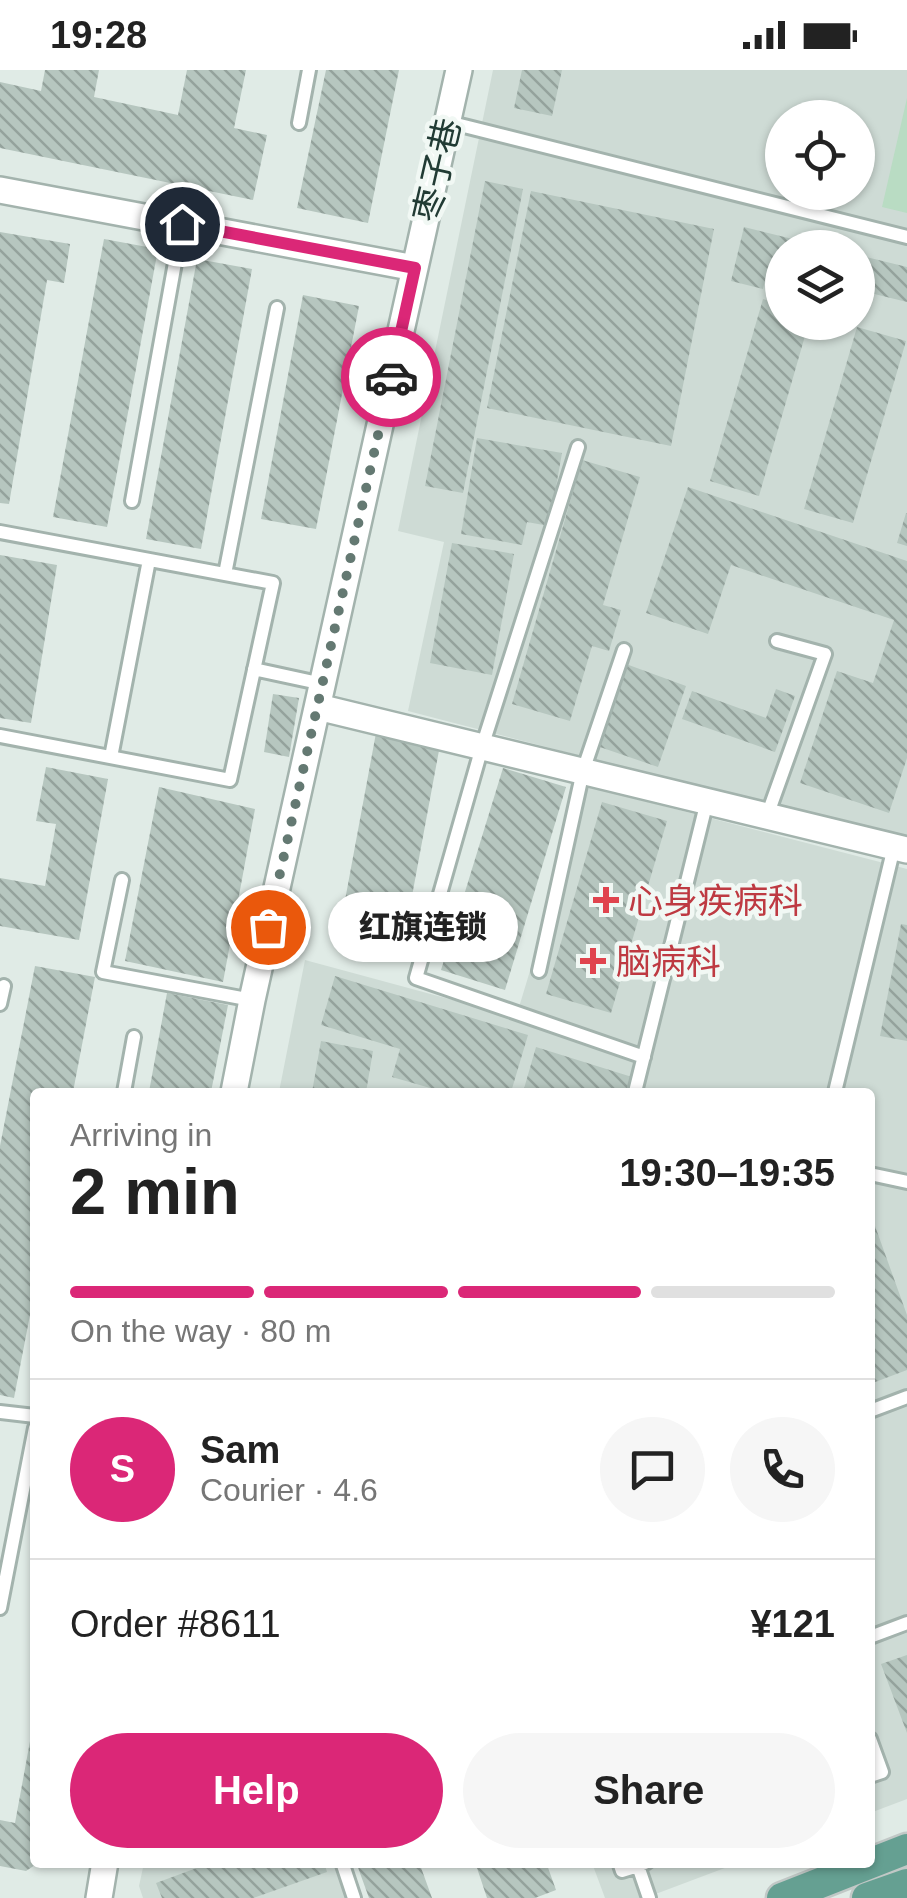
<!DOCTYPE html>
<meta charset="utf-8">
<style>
body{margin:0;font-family:Arial,"Noto Sans SC",sans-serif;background:#f6f6f6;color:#222;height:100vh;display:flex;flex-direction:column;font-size:38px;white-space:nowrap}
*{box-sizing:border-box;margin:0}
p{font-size:32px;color:#767676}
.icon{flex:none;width:55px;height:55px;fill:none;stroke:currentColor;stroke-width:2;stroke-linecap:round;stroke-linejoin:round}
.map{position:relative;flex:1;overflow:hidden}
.side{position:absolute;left:30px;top:1018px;width:845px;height:780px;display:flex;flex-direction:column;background:#fff;border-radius:10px;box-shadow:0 2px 8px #0004}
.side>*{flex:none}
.tools{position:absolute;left:765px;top:30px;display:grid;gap:20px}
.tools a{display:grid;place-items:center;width:110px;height:110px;border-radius:50%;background:#fff;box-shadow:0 2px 8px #0004;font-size:50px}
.pin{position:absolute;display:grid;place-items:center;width:85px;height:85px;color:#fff;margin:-42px;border:5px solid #fff;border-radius:50%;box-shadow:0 2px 10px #0007}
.courier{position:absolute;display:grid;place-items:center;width:100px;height:100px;margin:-50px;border:8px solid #db2777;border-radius:50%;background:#fff;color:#222;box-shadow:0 2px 12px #0007}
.bubble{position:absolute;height:70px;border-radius:35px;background:#fff;box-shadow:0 2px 8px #0004;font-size:32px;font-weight:800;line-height:70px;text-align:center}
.summary em{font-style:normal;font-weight:800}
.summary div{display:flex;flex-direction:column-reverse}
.summary{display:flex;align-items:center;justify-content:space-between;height:170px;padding:0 40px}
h1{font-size:65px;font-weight:800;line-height:75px}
.bar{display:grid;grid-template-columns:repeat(4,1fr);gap:15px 10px;align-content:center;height:120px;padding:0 40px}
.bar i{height:12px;border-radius:8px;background:#e0e0e0}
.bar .selected{background:#db2777}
.bar p{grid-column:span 4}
.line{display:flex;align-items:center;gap:25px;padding:0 40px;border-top:2px solid #e0e0e0}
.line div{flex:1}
.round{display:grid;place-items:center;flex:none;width:105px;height:105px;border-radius:52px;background:#f6f6f6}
.action{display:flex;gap:20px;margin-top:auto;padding:20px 40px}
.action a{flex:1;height:115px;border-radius:60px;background:#db2777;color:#fff;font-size:40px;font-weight:800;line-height:115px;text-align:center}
.action a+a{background:#f6f6f6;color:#222}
.status{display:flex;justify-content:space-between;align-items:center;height:70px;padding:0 50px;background:#fff;direction:ltr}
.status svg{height:28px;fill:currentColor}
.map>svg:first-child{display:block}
.built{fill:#cedbd5;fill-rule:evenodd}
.garden{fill:#b9dcc3}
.building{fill:url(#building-back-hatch)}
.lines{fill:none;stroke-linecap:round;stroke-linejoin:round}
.service-casing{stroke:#a3b3ad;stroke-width:18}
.minor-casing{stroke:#a3b3ad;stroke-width:30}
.primary-casing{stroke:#c1c8c6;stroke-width:35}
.service{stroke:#fff;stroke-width:12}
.minor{stroke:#fff;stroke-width:25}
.primary{stroke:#65a092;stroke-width:30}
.done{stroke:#647972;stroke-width:10;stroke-dasharray:0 18}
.route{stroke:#db2777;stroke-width:12}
.health-dot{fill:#e0444e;stroke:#f1f8f4;stroke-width:4}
.labels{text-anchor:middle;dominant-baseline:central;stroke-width:9;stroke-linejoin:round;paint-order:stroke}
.street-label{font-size:35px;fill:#213b34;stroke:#f1f8f4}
.health-label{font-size:35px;fill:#be3a42;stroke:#f1f8f4;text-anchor:start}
</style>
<div class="status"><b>19:28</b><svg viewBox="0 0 49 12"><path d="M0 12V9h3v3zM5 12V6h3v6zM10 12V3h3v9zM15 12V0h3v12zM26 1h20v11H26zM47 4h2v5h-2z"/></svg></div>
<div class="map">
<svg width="907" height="1828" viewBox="0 0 907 1828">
<defs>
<pattern id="building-back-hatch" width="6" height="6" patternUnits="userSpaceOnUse" patternTransform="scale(2.5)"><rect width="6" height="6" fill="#b6c6bf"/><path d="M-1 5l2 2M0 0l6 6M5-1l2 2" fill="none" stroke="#94a29c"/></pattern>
</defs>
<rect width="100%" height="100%" fill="#e0ebe6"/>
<!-- built -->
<path class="built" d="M493 0H907V771L408 641 444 472 398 461ZM782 48H858V122H782ZM782 178H858V252H782Z
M586 716 907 799V1729L870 1743V1022H279L305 890 516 947Z
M144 1793H342L354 1828H143L139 1816Z
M592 1793H738L645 1828H605Z"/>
<!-- garden -->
<path class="garden" d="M907 28V143L882 137Z"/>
<!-- building -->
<path class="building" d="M45 0H99L94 27 178 45 187 0H246L234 58 267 65 253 130 0 78V12L41 21Z
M326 0H399L368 153 297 138Z
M522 0H562L552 46 514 38Z
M485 111 523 119 463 423 425 416Z
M531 121 714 159 671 376 487 338Z
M744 157 821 176V178H782V202L768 198 763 219 731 211Z
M0 162 70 174 64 213 47 210 9 434 0 433Z
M104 169 158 179 107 457 53 447Z
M858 185 907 197V232L858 220Z
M197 189 252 199 201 479 146 469Z
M303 225 359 236 316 459 261 449Z
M763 229 782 235V252H809L759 426 710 411Z
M857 257 906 271 853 453 804 439Z
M477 368 562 383 549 456 527 452 522 475 461 464Z
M582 390 640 407 603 535 621 540 609 581 592 576 570 651 512 634Z
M688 417 907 491V688L889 743 800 713 837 601 873 613 894 550 731 495 708 564 646 543Z
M906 443H907V476L897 473Z
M452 473 514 484 492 605 430 593Z
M0 485 57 495 31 653 0 648Z
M626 594 686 616 658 697 597 676Z
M776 619 795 626 775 682 682 649 692 621 766 648Z
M273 624 299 628 289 687 264 682Z
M376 663 440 675 402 880 338 868Z
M46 697 108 709 79 870 0 856V808L45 816 56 754 36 751Z
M503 698 566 717 505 920 441 900Z
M159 717 255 739 223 912 125 891Z
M602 732 667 751 611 943 546 924Z
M901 854 907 855V971L880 966Z
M35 896 95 907 73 1022H35V1219L14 1328 0 1325V1076Z
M335 906 528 965 511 1022H444L392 1007 400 979 321 955Z
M167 923 228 935 211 1022H149Z
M321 971 373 981 366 1022H312Z
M536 977 632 1007 627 1022H523Z
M870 1142 907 1245V1300L870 1314V1272L873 1271 870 1264Z
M907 1585V1663L881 1594Z
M33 1655H35V1795L26 1801 0 1796V1750L15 1753Z
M213 1792H324L327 1802 253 1828H162L156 1813Z
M356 1792H419L432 1828H369Z
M475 1792H546L556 1820 535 1828H487Z"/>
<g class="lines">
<defs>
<path id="service" d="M448 52 907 167
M299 53 309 0
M578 377 482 677 416 908 644 987
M132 431 182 154
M0 462 273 513 230 710 0 666
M225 504 277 238
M254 599 323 614
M111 687 149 490
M767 746 825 584 777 571
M122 810 103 902 252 930
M539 901 583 701 624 580
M0 934 4 916
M124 1022 134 967
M635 1022 707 731
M835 1022 894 777
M870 1104 907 1112
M870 1341 907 1327
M0 1342 35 1346
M0 1538 35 1358
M870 1567 907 1553
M870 1669 882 1702 870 1706
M342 1792 354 1828
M619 1792 622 1801 638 1796
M647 1792 638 1796 649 1828"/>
<path id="minor" d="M0 120 415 198
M318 637 907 780
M234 1022 252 930 459 0
M99 1828 105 1792"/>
<path id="primary" d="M782 1828 907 1779
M867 1828 907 1814"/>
</defs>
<!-- service casing -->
<use href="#service" class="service-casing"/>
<!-- minor casing -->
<use href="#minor" class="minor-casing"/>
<!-- primary casing -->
<use href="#primary" class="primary-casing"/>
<!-- service -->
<use href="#service" class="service"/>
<!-- minor -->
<use href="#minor" class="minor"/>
<!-- primary -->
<use href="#primary" class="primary"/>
</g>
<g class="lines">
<!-- done -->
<path class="done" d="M268 857 391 307"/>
<!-- route -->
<path class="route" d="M182 154 415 198 391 307"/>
</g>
<!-- markers -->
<g class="health-dot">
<path d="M601 815h10v10h10v10h-10v10h-10v-10h-10v-10h10z"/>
<path d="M588 876h10v10h10v10h-10v10h-10v-10h-10v-10h10z"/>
</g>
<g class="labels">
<!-- street labels -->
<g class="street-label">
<text transform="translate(437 100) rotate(-77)">枣子巷</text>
</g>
<!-- health labels -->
<g class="health-label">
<text x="628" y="830">心身疾病科</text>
<text x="616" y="891">脑病科</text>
</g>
</g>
</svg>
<div class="tools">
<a><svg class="icon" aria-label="locate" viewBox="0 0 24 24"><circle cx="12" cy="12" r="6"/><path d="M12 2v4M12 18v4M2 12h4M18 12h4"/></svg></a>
<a><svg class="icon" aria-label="layers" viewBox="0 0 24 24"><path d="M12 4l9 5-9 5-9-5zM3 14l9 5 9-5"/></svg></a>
</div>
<div class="pin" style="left:268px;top:857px;background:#ea580c"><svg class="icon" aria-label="bag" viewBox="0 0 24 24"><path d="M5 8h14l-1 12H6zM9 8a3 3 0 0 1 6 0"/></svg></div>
<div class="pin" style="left:182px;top:154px;background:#1f2937"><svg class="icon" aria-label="home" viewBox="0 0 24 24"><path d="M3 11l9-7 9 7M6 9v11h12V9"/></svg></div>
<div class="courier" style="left:391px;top:307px"><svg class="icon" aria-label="car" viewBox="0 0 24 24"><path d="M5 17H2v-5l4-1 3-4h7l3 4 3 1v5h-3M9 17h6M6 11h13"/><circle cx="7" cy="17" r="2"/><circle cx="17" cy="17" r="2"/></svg></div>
<div class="bubble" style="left:328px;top:822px;width:190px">红旗连锁</div>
<section class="side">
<div class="summary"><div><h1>2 min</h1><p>Arriving in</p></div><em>19:30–19:35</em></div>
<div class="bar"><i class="selected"></i><i class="selected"></i><i class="selected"></i><i></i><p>On the way · 80 m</p></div>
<div class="line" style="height:180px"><b class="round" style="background:#db2777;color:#fff">S</b><div><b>Sam</b><p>Courier · 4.6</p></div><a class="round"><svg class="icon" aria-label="chat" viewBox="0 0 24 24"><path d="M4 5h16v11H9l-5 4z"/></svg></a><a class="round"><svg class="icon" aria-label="phone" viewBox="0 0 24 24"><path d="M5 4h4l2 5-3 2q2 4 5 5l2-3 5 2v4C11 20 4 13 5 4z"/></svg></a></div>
<div class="line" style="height:130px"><div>Order #8611</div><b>¥121</b></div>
<div class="action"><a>Help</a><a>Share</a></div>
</section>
</div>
